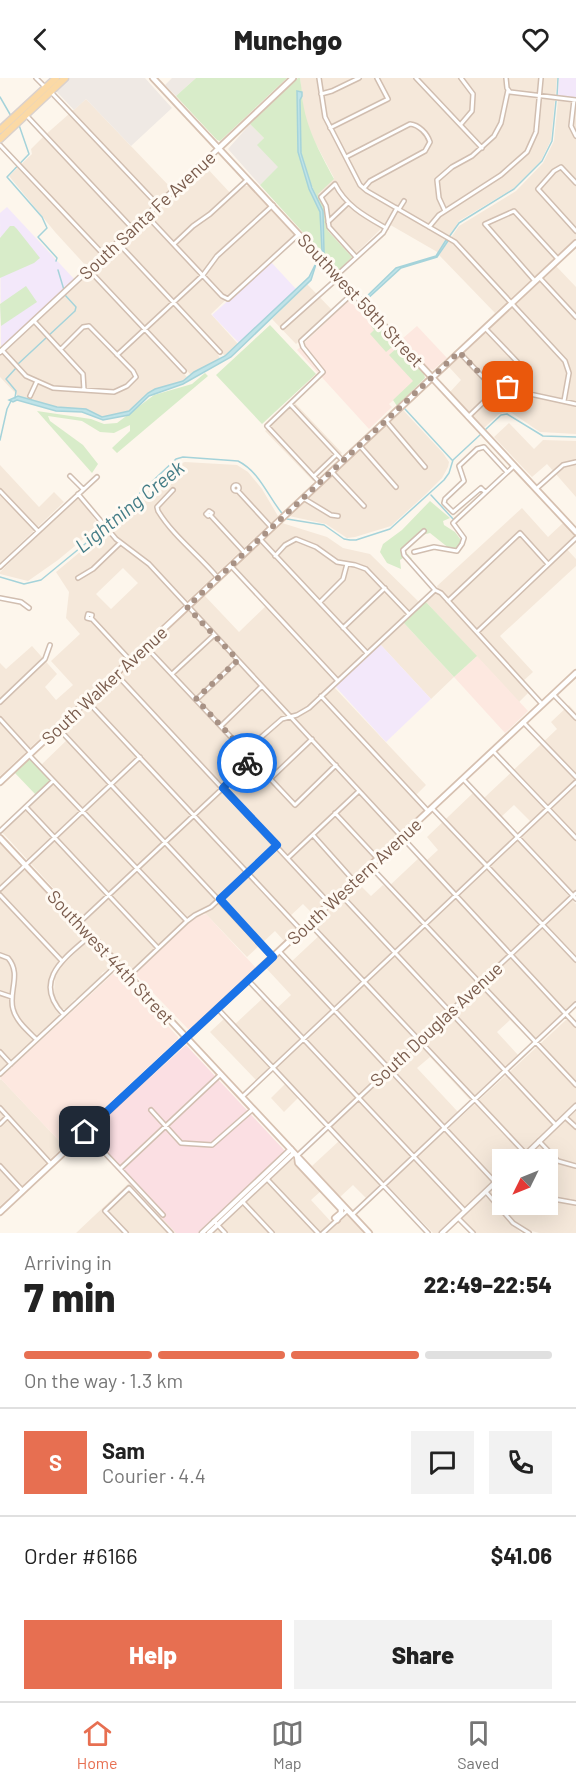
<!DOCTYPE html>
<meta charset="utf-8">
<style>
body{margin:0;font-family:Barlow,sans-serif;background:#f2f2f2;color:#222;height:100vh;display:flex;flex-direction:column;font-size:22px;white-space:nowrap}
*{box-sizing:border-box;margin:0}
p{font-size:20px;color:#767676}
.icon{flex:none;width:33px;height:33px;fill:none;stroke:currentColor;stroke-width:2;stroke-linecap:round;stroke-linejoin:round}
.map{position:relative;height:1155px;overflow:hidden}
.panel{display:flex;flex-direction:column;background:#fff;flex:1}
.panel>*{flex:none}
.needle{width:39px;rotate:227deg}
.controls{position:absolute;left:492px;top:1071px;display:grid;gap:12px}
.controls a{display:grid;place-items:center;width:66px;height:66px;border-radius:0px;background:#fff;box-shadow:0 6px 24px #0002;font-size:30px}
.pin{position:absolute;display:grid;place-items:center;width:51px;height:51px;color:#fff;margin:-26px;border-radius:12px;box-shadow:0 3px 9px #0006}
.courier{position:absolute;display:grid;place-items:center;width:60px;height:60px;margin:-30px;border:4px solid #1a73e8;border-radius:50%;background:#fff;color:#222;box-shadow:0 2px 8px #0007}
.overview em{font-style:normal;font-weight:800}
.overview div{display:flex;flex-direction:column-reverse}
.overview{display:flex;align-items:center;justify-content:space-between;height:102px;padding:0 24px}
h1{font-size:39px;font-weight:800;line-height:45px}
.bar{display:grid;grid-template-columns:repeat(4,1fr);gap:9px 6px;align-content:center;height:72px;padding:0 24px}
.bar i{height:8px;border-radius:4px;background:#e0e0e0}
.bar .selected{background:#e76f51}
.bar p{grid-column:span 4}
.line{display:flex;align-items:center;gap:15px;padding:0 24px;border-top:2px solid #e0e0e0}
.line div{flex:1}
.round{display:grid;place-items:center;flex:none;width:63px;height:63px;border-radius:0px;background:#f2f2f2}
.action{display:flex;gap:12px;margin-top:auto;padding:12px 24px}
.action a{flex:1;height:69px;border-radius:0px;background:#e76f51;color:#fff;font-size:24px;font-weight:800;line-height:69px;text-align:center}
.action a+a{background:#f2f2f2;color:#222}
header{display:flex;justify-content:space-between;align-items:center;height:78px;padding:0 24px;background:#fff;font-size:27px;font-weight:800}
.tabs{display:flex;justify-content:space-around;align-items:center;height:84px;border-top:2px solid #e0e0e0;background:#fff;font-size:16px;color:#767676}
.tabs a{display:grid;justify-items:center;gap:3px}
.tabs .selected{color:#e76f51}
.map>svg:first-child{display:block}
.residential{fill:#f5e8da;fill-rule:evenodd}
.commercial{fill:#fde8e0}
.industrial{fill:#efe9e4}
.education{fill:#f3e8fa}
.medical{fill:#fbdfe3}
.green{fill:#d8ecc9}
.water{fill:#bfe3e8;stroke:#a5d3da;stroke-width:1.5}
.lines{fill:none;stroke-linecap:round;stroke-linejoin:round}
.stream{stroke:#a5d3da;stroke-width:1.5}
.minor-casing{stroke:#d1beb0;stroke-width:6}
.tertiary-casing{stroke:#d1beb0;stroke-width:7}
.secondary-casing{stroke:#d6c0b0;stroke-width:8}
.primary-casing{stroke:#dad1cd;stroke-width:9}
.minor{stroke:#fff;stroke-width:3}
.tertiary{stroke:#fff;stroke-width:4}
.secondary{stroke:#fff;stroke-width:4.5}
.primary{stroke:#fbd9a5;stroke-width:6}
.done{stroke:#a89285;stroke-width:6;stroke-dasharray:0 10.8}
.route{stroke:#1a73e8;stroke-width:8}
.labels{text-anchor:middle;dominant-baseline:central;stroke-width:6;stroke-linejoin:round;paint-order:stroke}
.street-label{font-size:18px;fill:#7a5c4d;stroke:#fffaf3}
.water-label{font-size:20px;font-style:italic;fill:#437c86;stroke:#fffaf3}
</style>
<header><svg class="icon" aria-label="back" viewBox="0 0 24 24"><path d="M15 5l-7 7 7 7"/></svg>Munchgo<svg class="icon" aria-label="heart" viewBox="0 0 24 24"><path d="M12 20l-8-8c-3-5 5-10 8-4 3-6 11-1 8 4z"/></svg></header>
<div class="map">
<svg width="576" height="1155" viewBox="0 0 576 1155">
<rect width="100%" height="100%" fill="#fdf6ec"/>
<!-- residential -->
<path class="residential" d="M300 0H557L551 62 541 83 514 110 459 143 439 175 387 145 352 179 328 153 324 129 317 116 334 100 309 53 304 36Z
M86 21 172 111 88 190 55 154 9 98 32 76 31 71 44 58Z
M558 22 576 24V160L495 235 439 177 459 148 516 113 543 85 554 63Z
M205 88 233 118 244 108H249L294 157 211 236 238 266 225 278 121 165 179 109Z
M118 169 216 272 220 281 191 297 93 193V190Z
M556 188 576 209V356L540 354 509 333 499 336 484 350 450 314 461 302 449 289Z
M89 195 187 299 183 303 155 311 148 315 130 333 102 339 86 331 57 329 18 318 0 299V277Z
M307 206 332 232 296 266 272 241Z
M295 325 342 375 313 403 265 353Z
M403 332 443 375 449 384 448 389 442 400 426 416 391 448 355 459 347 460 326 446 289 438Z
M509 345 534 371 543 362 576 363V419L547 386 532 399 494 359Z
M185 384 237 387 248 394 262 411 278 438 0 698V585L6 591 32 568 57 596 45 609 56 622 73 607 51 583 80 556 66 540 69 514 56 494 104 454 176 387ZM123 490 138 505 111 531 96 516Z
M0 387 39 429 54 414 64 424 0 485Z
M77 420 86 428 99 448 58 482 28 503 0 496V494Z
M522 430 548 459 563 445 575 458 564 468 576 481V488L500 558 533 594 521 605 528 615 519 624 425 523 438 511 437 508Z
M282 445 327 459 343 470 370 476 419 524 332 607 426 707 413 720 423 730V735L314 837 303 826 288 840 296 850V853L285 864 275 853 247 879 202 832 192 837 133 892 129 893 2 754 56 703 41 687 69 660 62 650 204 517 239 554 268 526 235 488Z
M403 544 454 599 431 621 380 566Z
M569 627 576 635V819L517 756 530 743 514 727 501 739 484 720 557 651 551 644Z
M473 715 576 826V922L532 964 510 942 497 954 518 977 470 1022 430 979 417 990 458 1034 383 1104 301 1017 284 1034 271 1020 288 1003 273 987 256 1002 210 954 225 940 233 948 263 920 275 932 291 917 266 890 282 874 291 884 322 855 314 846 357 804 371 818 383 807 387 810 421 778 426 783 438 772 427 759Z
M0 764 21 789 0 808Z
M25 792 86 858 58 884 51 894 50 922 59 936V939L0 994V814L22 793Z
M86 865 90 866 110 887V890L102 895 100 900 77 921H75L66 931H62L55 921 54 916 55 897 57 892Z
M567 941 576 950V1026L517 1081 502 1082V1095L439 1155H433L387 1107Z
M1 1001 64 1068 0 1128V1002Z
M576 1033V1155H539L525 1151 514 1142 489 1114 502 1102V1126H548V1082L524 1081Z
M339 1063 378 1104 379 1107 366 1120 353 1107 340 1119 312 1088Z
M292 1081 322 1112 311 1122 334 1147 347 1137 365 1155H211Z
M129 1105 176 1155H76Z
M485 1118 521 1155H475L461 1140Z"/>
<!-- commercial -->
<path class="commercial" d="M349 222 418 298V301L389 326 392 329 369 351 297 272Z
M417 248 447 280 433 292 429 291 402 261Z
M477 578 528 633 505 655 454 599Z
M206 836 256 890 189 952 134 895 194 840Z
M117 892 178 959V961L64 1068 0 1000Z"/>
<!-- industrial -->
<path class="industrial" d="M70 0H145L172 30 131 68 86 21 74 32 56 13Z
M172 0H196L176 18 165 7Z
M250 46 264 60 258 67 279 89 260 107 228 71Z"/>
<!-- education -->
<path class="education" d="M559 0H576V21L558 19Z
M7 129 75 202 1 271 0 135Z
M271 184 296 211 239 265 212 237Z
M380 566 431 621 386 664 335 608Z"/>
<!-- medical -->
<path class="medical" d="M186 967 285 1073 198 1155H176L85 1058Z"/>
<!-- green -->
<path class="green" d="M196 0H287L220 63 217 62 176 18Z
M298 0H300L302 14 297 13 298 74 309 111 320 134 322 173 324 138 310 103 301 74 300 22 302 18C306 51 319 72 334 101L318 116 324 129 328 153 352 179 338 193 260 107 278 89 257 67 264 60 250 46Z
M10 148H14L17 151 40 180 34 185 0 200V160Z
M26 208 37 224 1 248 0 226Z
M376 244 396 266 386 274 370 256 374 252 371 248Z
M270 247 316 296 262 346 216 297Z
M399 268 424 296 425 300 397 328 393 322 413 303 389 277Z
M205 295 208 298 117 375 112 370 130 353V347L114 355 100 354 82 343 48 338 50 343 83 367 98 386 92 395 37 333 91 341 104 346 117 345 154 317 192 306Z
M430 423 450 440 443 443 444 447 455 454 461 462 458 470 450 471 430 455 422 457 405 473 412 481 408 485 403 480 400 482 401 491 387 485 380 474 383 466 402 452Z
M425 523 477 578 454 599 403 544Z
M29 681 32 682 50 701V705L36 717 14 694Z"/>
<!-- water -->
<path class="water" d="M297 13 302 14V18L300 22 301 75 312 110 323 133 324 174 322 173 320 134 309 111 298 74Z
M446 162 448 163 437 179 401 190 366 222 364 221 396 190 436 178Z
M317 183 311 202 231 279 183 306 149 318 129 337 103 342 82 334 56 333 17 322 13 324 9 322 18 318 57 329 86 331 102 339 129 333 148 315 155 311 183 303 194 294 225 278 309 199Z"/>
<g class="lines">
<!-- stream -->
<path class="stream" d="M557 18 558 0
M0 19 11 38
M19 47 29 76 7 99 42 139 47 150 38 159 57 180 56 183
M449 159 459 145 514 111 542 83 552 63 556 23
M58 192 64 212
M18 286 75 233 76 229 65 217
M15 320 16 313 6 301 16 290
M405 331 452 382
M485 352 501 337 507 336 543 358 576 359
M0 362 7 331 11 323
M431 417 454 442
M0 499 24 506 41 502 91 461 176 381 183 379 238 383C262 395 269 423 287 441L324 447 344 461 350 462H356L390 451 444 402 449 395 453 382 481 356"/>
<defs>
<path id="minor" d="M36 0 45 9
M319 0 325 39 360 107 367 113 455 164 565 283 569 295 564 323
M416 0 482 70
M461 0 473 16 472 33 461 46
M506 0 507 10 510 14 576 22
M50 13 158 127
M321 16 332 13 359 0
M574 22 571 48 576 58
M26 37 133 151
M330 50 388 21 377 0
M0 67 104 177
M346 79 410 46C419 47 427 55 430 64L425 73 370 103 364 110
M576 105 561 89 554 93 538 111 576 153
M399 131 404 123
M445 133 439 120 437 102 452 89 472 78 494 58 501 45 508 12
M147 138 222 218 228 221 299 156
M328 144 348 125
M429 149 439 137 501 97 527 74 536 54 541 0
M118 165 220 274
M174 166 193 148 210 136 247 102
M356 179 329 149 326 128 321 119 335 106C346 128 365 138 386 150
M89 192 184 293
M337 197 383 155 397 130
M539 199 576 239
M535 203 485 146 514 133 558 181
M34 243 83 296 84 312
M283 249 339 199
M485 250 526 293 529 315
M2 272 26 298 53 310 114 314 127 308 136 299 133 293 89 248 83 249 61 271
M459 274 495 312
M117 277 203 197 217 178 273 127
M30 318 37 303
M290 326 343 383
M468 339 496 312 502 310 576 326
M386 343 425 389
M360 368 396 409
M332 394 364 428
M70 398 83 411
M314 398 336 377
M320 405 267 348 323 294 303 269 301 263 353 215
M233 410a3 3 0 1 1 6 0a3 3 0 1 1-6 0Z
M536 411 563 387 576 384
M173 412 157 429 158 433C174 459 199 477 218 500
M0 413 38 453
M238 413 271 449
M485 414 481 410 453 434 444 425 445 421 464 403 459 388 477 371 484 369 507 394
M78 416 116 461 149 486 576 947
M303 420 331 437 338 438
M209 433 212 435 208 438 206 436Z
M211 438 245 475
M424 453 403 472 404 477 435 512 441 515 542 626
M260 461 367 575
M414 474 434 469 457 473 462 466 464 460 453 445 455 443 514 388
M275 478 285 467 296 461 316 469 337 484 355 487 366 491 409 536
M231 488 338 603
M0 489 97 399
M78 500 93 491 120 465
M0 520 21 524 29 530
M448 523 520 455 548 486
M320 524 343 501 347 486
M88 536 92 537 91 541 87 540Z
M92 541 130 582
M343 550 385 510
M477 554 576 460
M146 569 295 727 336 687
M116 596 329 825
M172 596 214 557
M553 616 576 640
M321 618 428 733
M196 622 238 582
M87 623 301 852
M0 624 45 581 50 567
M0 641 31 675
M523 644 576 699
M221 648 262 608
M58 650 272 879
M493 673 576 760
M29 677 187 843
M270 701 312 661
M463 701 576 821
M26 729 158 870
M432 730 576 882
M335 735 377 780
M0 753 53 703
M313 757 354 803
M288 780 359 713
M370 788 576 1007
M0 811 140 679
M340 816 556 1047
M0 817 62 883
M80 844 239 695 259 661 282 641 297 637 309 630 435 512
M309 845 526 1076
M279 873 495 1104
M0 877 8 880C22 896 8 914 13 931 16 943 28 953 36 961
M129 898 187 843 195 837 211 829 277 767
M248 902 465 1133
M0 915 12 919
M217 930 428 1155
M63 936C31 902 66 879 91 857
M0 974 11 986
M0 996 117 887
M242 1019 576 704
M0 1030 51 1086
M151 1032 181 1065 212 1067 253 1031
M565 1039 576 1049
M0 1046 7 1039
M86 1055 120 1091 221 996
M539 1063 558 1083 576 1088
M297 1078 576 815
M0 1088 23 1113
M120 1091 163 1137
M267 1101 318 1155
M486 1114 513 1145 529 1155
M548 1120 576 1125
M242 1123 272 1155
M352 1137 576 926
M458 1140 473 1155
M214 1143 225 1155
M126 1155 105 1133 129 1110 171 1155
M323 1155 348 1132"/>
<path id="tertiary" d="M0 274 219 70
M520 1082 576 1028
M202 1155 291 1071
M209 1155 294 1075
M442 1155 502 1098"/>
<path id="secondary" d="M153 0 576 454
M219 70 293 0
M0 704 576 165
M0 760 369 1155
M297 1078 298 1085 341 1131V1135L335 1140 337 1142
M0 1134 576 595"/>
<path id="primary" d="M0 52 56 0
M0 61 65 0"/>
</defs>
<!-- minor casing -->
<use href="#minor" class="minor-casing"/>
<!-- tertiary casing -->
<use href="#tertiary" class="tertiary-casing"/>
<!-- secondary casing -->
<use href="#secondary" class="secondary-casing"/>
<!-- primary casing -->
<use href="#primary" class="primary-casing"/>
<!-- minor -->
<use href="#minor" class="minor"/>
<!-- tertiary -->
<use href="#tertiary" class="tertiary"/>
<!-- secondary -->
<use href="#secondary" class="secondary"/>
<!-- primary -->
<use href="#primary" class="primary"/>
</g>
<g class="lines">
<!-- done -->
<path class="done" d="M247 685 250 679 196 621 238 582 187 529 459 274 496 312 508 309"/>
<!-- route -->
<path class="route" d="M85 1054 273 879 220 821 277 767 223 710 247 685"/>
</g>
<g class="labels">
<!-- street labels -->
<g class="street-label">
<text transform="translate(147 137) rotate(-43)">South Santa Fe Avenue</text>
<text transform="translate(361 222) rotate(47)">Southwest 59th Street</text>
<text transform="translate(104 607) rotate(-43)">South Walker Avenue</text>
<text transform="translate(354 803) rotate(-43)">South Western Avenue</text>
<text transform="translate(111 879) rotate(47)">Southwest 44th Street</text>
<text transform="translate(436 946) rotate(-43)">South Douglas Avenue</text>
</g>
<!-- water labels -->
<g class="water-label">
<text transform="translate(129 428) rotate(-39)">Lightning Creek</text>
</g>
</g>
</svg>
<div class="controls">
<a><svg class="needle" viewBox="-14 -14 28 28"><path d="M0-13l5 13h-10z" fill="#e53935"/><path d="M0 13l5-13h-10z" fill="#767676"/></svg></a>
</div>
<div class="pin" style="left:508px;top:309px;background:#ea580c"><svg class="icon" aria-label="bag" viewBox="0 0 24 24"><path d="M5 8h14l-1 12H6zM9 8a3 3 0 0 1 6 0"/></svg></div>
<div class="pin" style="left:85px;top:1054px;background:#1f2937"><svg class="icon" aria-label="home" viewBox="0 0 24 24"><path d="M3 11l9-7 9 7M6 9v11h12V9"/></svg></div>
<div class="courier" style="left:247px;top:685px"><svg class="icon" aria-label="bike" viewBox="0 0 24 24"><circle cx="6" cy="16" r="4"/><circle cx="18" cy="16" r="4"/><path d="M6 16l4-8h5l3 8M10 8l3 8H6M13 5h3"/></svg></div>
</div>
<section class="panel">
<div class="overview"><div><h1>7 min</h1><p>Arriving in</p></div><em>22:49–22:54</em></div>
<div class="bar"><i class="selected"></i><i class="selected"></i><i class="selected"></i><i></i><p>On the way · 1.3 km</p></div>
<div class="line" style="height:108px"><b class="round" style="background:#e76f51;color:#fff">S</b><div><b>Sam</b><p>Courier · 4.4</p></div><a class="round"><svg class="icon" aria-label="chat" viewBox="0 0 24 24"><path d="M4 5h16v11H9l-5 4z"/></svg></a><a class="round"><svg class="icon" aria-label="phone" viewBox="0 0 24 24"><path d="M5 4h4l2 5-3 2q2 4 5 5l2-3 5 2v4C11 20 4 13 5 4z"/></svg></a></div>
<div class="line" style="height:78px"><div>Order #6166</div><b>$41.06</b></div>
<div class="action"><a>Help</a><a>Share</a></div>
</section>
<nav class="tabs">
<a class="selected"><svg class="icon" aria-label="home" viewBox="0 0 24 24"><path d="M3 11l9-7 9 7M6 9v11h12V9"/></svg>Home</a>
<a><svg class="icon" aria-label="map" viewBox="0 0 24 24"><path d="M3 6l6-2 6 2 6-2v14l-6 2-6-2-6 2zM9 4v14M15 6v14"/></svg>Map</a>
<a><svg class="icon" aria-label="saved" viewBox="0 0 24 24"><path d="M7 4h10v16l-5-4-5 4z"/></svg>Saved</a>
</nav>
